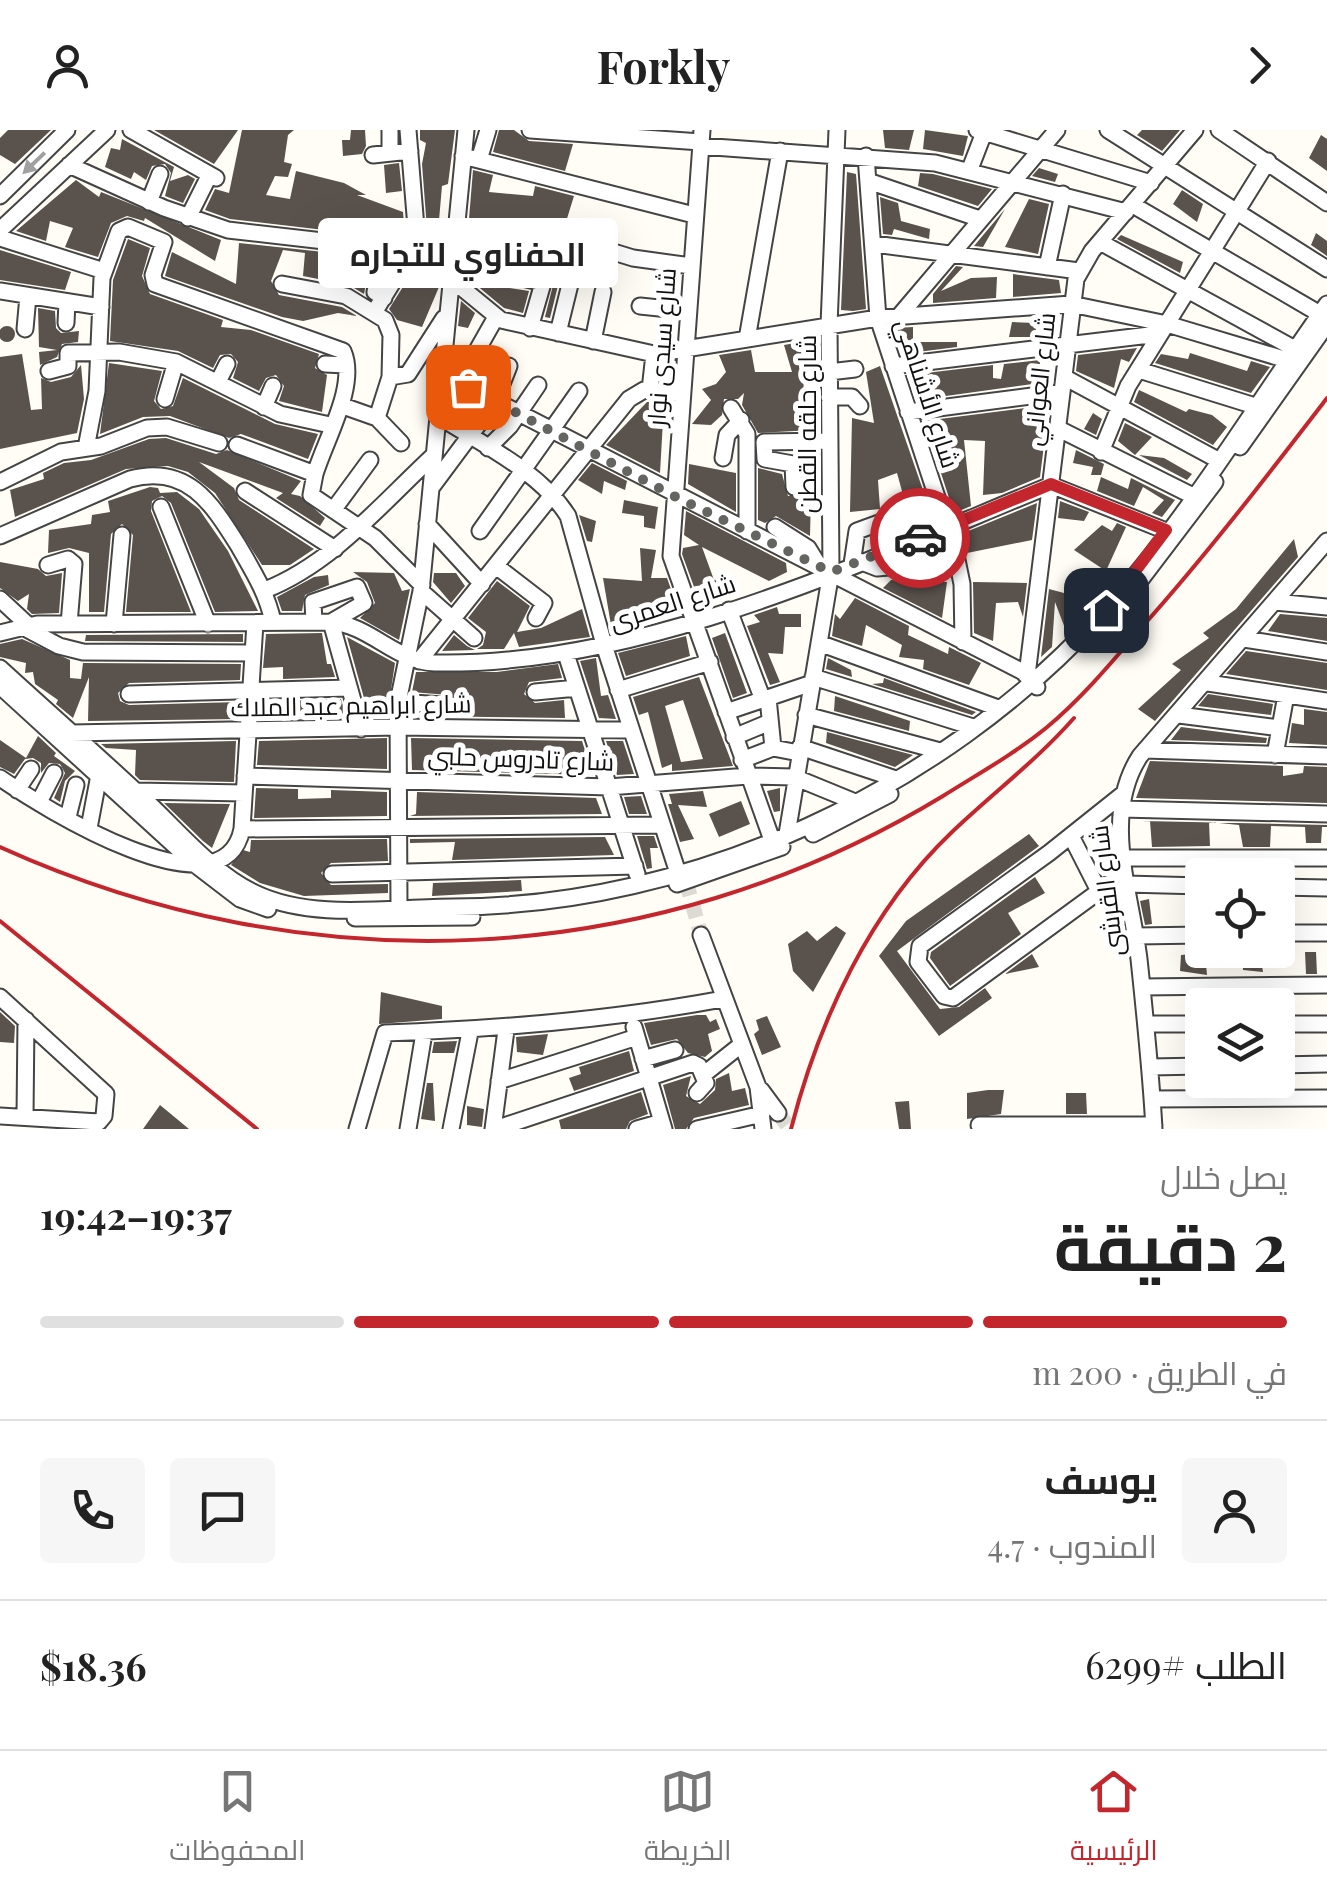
<!DOCTYPE html>
<html lang="ar">
<meta charset="utf-8">
<style>
body{margin:0;font-family:"Playfair Display",Cairo,serif;background:#f6f6f6;color:#222;direction:rtl;height:100vh;display:flex;flex-direction:column;font-size:38px;white-space:nowrap}
*{box-sizing:border-box;margin:0}
p{font-size:32px;color:#767676}
.icon{flex:none;width:55px;height:55px;fill:none;stroke:currentColor;stroke-width:2;stroke-linecap:round;stroke-linejoin:round}
.map{position:relative;height:999px;overflow:hidden;direction:ltr}
.panel{display:flex;flex-direction:column;background:#fff;flex:1}
.panel>*{flex:none}
.fabs{position:absolute;left:1185px;top:728px;display:grid;gap:20px}
.fabs a{display:grid;place-items:center;width:110px;height:110px;border-radius:10px;background:#fff;box-shadow:0 10px 40px #0002;font-size:50px}
.pin{position:absolute;display:grid;place-items:center;width:85px;height:85px;color:#fff;margin:-42px;border-radius:20px;box-shadow:0 5px 15px #0006}
.courier{position:absolute;display:grid;place-items:center;width:100px;height:100px;margin:-50px;border:8px solid #c4262e;border-radius:50%;background:#fff;color:#222;box-shadow:0 2px 12px #0007}
.bubble{position:absolute;height:70px;border-radius:10px;background:#fff;box-shadow:0 10px 40px #0002;font-size:32px;font-weight:700;line-height:70px;text-align:center;direction:rtl}
.headline em{font-style:normal;font-weight:700}
.headline div{display:flex;flex-direction:column-reverse}
.headline{display:flex;align-items:center;justify-content:space-between;height:170px;padding:0 40px}
h1{font-size:65px;font-weight:700;line-height:75px}
.bar{display:grid;grid-template-columns:repeat(4,1fr);gap:15px 10px;align-content:center;height:120px;padding:0 40px}
.bar i{height:12px;border-radius:8px;background:#e0e0e0}
.bar .current{background:#c4262e}
.bar p{grid-column:span 4}
.line{display:flex;align-items:center;gap:25px;padding:0 40px;border-top:2px solid #e0e0e0}
.line div{flex:1}
.round{display:grid;place-items:center;flex:none;width:105px;height:105px;border-radius:10px;background:#f6f6f6}
header{display:flex;justify-content:space-between;align-items:center;height:130px;padding:0 40px;background:#fff;font-size:45px;font-weight:700}
.tabs{display:flex;justify-content:space-around;align-items:center;height:140px;border-top:2px solid #e0e0e0;background:#fff;font-size:28px;color:#767676}
.tabs a{display:grid;justify-items:center;gap:5px}
.tabs .current{color:#c4262e}
.map>svg:first-child{display:block}
.building{fill:#5a524d;fill-rule:evenodd}
.lines{fill:none;stroke-linecap:round;stroke-linejoin:round}
.minor-tunnel{stroke:#dbdad3;stroke-width:15;stroke-dasharray:15 8;stroke-linecap:butt}
.minor-casing{stroke:#444;stroke-width:19}
.minor{stroke:#fff;stroke-width:15}
.rail{stroke:#c4262e;stroke-width:4}
.oneway{fill:#a0a0a0}
.done{stroke:#646461;stroke-width:10;stroke-dasharray:0 18}
.route{stroke:#c4262e;stroke-width:12}
.labels{text-anchor:middle;dominant-baseline:central;stroke-width:10;stroke-linejoin:round;paint-order:stroke}
.street-label{font-size:25px;fill:#111;stroke:#fff}
</style>
<header><svg class="icon" aria-label="forward" viewBox="0 0 24 24"><path d="M9 5l7 7-7 7"/></svg>Forkly<svg class="icon" aria-label="person" viewBox="0 0 24 24"><circle cx="12" cy="8" r="4"/><path d="M4 21q1-7 8-7t8 7"/></svg></header>
<div class="map">
<svg width="1327" height="999" viewBox="0 0 1327 999">
<rect width="100%" height="100%" fill="#fffdf5"/>
<!-- building -->
<path class="building" d="M8 0H51L15 34 0 25V8Z
M154 0H238L214 34Z
M242 0H294L288 5 284 32 292 34 288 47 275 46 266 65 290 69 296 41 344 53 366 65H357L403 82 405 107 368 99 367 105 230 89 205 80 215 59 229 63Z
M351 0H365L366 16 362 24 343 26 342 10H350Z
M420 0H455L448 54 442 56 437 113 428 112 422 34 426 13 420 10Z
M499 0H514L529 11 573 14 565 41 493 22Z
M883 0H914L909 20 885 18Z
M925 0 968 6 963 26 923 19Z
M1142 0H1180L1162 21 1137 5Z
M1321 5 1327 9V41L1309 28Z
M122 9 174 37 170 51 188 45 195 49 183 73 165 66 171 43 165 34 152 36 146 50 134 42 131 49 105 37 111 18 120 20Z
M399 33 402 61 386 63 384 35Z
M1039 38 1058 44 1055 52 1032 46Z
M473 40 493 45 489 62 533 66 535 56 574 66 565 95 490 94 468 101Z
M847 42 856 44 866 179 853 181 841 180Z
M920 43 933 44 992 59 978 76 918 56Z
M76 50 99 67 101 62 221 110 215 131 145 88 144 91 127 86 111 93 98 127 65 117 73 98 50 91 46 111 16 101Z
M1182 60 1203 74 1197 92 1173 74Z
M880 67 898 73 901 91 930 99 929 109 894 99 892 105 883 104Z
M1029 69 1049 74 1038 124 1005 117Z
M1005 79 983 117 974 116Z
M1316 103 1327 111V126L1311 115Z
M1121 105 1183 132 1180 143 1117 109Z
M128 109 150 118 142 146 150 164 223 190 221 197 251 200 319 224 315 238 327 245 322 282 279 271 284 256 276 245 266 248 259 261 233 248 238 232 231 224 220 225 213 238 178 221 110 211 113 150Z
M239 113 342 124 340 145 349 152 359 148 364 127 371 128 364 164 349 155 303 146 305 123 283 120 271 151 279 165 342 177 357 186 338 183 303 191 282 187 165 146 172 122 236 154Z
M483 114 538 116 536 134 544 142 521 136 518 125 506 119H495L490 125 497 156 529 161 523 183 504 178 475 154 483 135Z
M561 118 573 121 564 131 550 188 545 187 554 151 546 142 556 137Z
M0 120 71 142 65 160 0 150Z
M418 133 441 136 439 157 422 197 397 190 389 179Z
M956 136 963 137 941 161 971 148 997 147 996 168 933 173V164Z
M1013 144 1059 150 1061 163 1013 167Z
M461 171 475 183 468 198 458 196Z
M38 178 55 181 56 198 61 203 79 201 78 212 62 214 57 227 40 235 39 222 57 220 39 217Z
M1012 192 1035 193 1037 207H1009Z
M-1 204a8 8 0 1 1 16 0a8 8 0 1 1-16 0Z
M913 197V212H957V217L902 224 896 198Z
M806 211 811 228 804 229 803 291H813V300L758 303 742 275 744 263 738 269H724L722 285 711 295 692 294 711 270 702 259 716 254 726 242 719 225 751 220 755 242H792L784 215Z
M1137 218 1129 232 1121 229 1114 258 1076 241 1078 225Z
M1190 223 1247 241 1251 231 1270 237 1251 263 1155 233 1161 224 1188 229Z
M22 224 31 280 42 279 41 248 51 252 71 247 81 235 84 269 77 303 0 319V227Z
M1040 230V253L917 270 909 245 993 235V248L1001 249 1004 234Z
M109 233 162 241 154 271 161 279 173 276 183 248 275 294 318 304 308 329 241 304 229 308 170 286 143 287 100 304Z
M880 236 924 363 905 372 897 343 878 350 880 379 850 382 852 288 874 293 866 242Z
M1139 260 1186 282 1189 279 1212 285 1227 297 1213 315 1134 272Z
M647 272 664 273 660 343 606 315Z
M1049 275 1040 347 1002 363 983 365 985 311 964 310 971 376 954 383 924 291Z
M1093 283 1102 289 1096 305 1084 299Z
M1125 293 1152 307 1135 325 1118 311Z
M166 308 216 324 227 320 301 351 291 364 300 366 325 388 320 396 276 368 283 363 199 332 234 358 239 370 314 419 290 435H262L215 363 188 342 168 336 126 339 15 387 10 360 44 349 43 343 64 333 91 330 149 309Z
M1076 320 1104 334 1101 345H1091L1093 337 1073 333Z
M794 323H812L810 406 776 386 765 393 758 390V338L782 344 788 366 803 363 804 333Z
M1139 325 1164 328 1192 344 1187 350Z
M592 333 627 351 625 360 604 351 602 364 578 350Z
M689 334 736 343V382L688 354Z
M1101 347 1128 359 1131 348 1175 370 1162 387 1152 383 1164 370 1143 357 1134 376 1097 361Z
M150 357 158 358 160 363 177 362 199 379 228 421 258 481 215 482 171 373 162 366 152 371 151 381 191 482H126L133 405 122 394 111 404 104 482H89V423L69 418 48 423 49 400 91 394 92 385 110 382 108 371Z
M624 370 658 377 655 399 644 397V386L622 383Z
M1060 371 1089 382 1084 391 1058 388Z
M1037 373 1032 410 967 423 961 404Z
M686 381 786 433 787 442 769 451 702 417 714 450 729 448 736 458 701 476 682 424 683 418 699 415 684 405Z
M579 385 596 391 592 412 587 411Z
M1117 393 1126 397 1106 441 1074 420 1102 395 1112 401Z
M1294 409 1298 427 1155 591 1138 579 1181 540 1172 534 1209 508 1203 503 1236 479Z
M640 418 656 420 651 448H667L680 484 612 501 603 448 642 451Z
M0 432 38 439 46 446 62 443 59 483 32 484 27 479 29 464 18 471 0 458Z
M353 442 394 443 402 461 410 459 399 510 360 488 375 473 367 452Z
M434 443H456L465 456 451 473 433 452Z
M328 445 329 455 305 465 302 481H282L277 467 314 447Z
M891 450 947 452 942 488 883 458Z
M497 451 530 476 517 502 541 498 582 479 590 507 519 517 514 503 504 519H477L483 515 486 502 468 488Z
M973 452 1027 453 1023 487 1018 472 996 473 993 511 974 503Z
M1083 453 1100 460 1083 481 1086 484 1066 501 1055 472 1052 517 1041 527 1049 459 1064 463Z
M855 468 909 496 908 505 948 524 949 517 981 533 969 555 923 539 924 530 899 527 902 515 866 495 862 516 832 506 835 484 840 489Z
M777 477 779 484H801V497H785L783 524 768 523 780 552 770 555 747 496 760 492 754 485Z
M1280 484 1327 488V511L1268 501Z
M322 503 327 534H331L335 547 283 549V537L263 538 266 504Z
M725 503 747 563 733 568 712 508Z
M243 504V512L85 511 86 505Z
M454 505 467 516 475 520 442 521Z
M686 506 690 526 626 546 618 523Z
M347 507 395 533 387 586H369Z
M22 509 70 530V548L81 549 83 533 241 534 240 550 129 553 118 563 120 571 129 575 239 572 238 589 88 591 89 547 73 588 56 574 58 570 35 554 33 542 25 543 26 533 0 527V514Z
M1246 521 1327 533V560L1226 544Z
M596 528 601 566 608 565 616 589 599 588 580 531Z
M828 528 851 540 852 547 826 539Z
M558 534 562 548 529 552 524 564 535 573 564 570 565 588 409 586 447 585 454 577 448 565 412 562 416 542H497Z
M699 547 733 636 672 641V634L662 638 648 582 639 585 633 567ZM683 570 703 629 681 632 665 576Z
M884 548 976 582 972 585 872 554 883 553Z
M1208 564 1273 574 1271 585 1198 576Z
M835 566 910 591 909 601 834 581Z
M341 569 346 587 260 588 261 572Z
M1304 579 1327 582V615L1289 613 1292 593 1304 595Z
M1181 597 1267 608 1266 613 1171 610Z
M827 602 913 625 895 637 826 613Z
M38 606 56 623 54 626 75 641 65 651 60 672 54 668 65 643 60 634 49 633 41 643V633L33 628 25 629 14 644 0 637V610L26 628Z
M387 608V639L257 635 259 611Z
M411 608 582 611 593 645 412 640Z
M236 611 234 652 140 650 135 645 136 620 106 618 101 614Z
M606 611H623L634 644 617 645Z
M1150 631 1283 636V646L1303 643 1304 636 1327 637V673L1136 668Z
M256 658 298 659V669L331 668V660L387 662V686L254 688Z
M780 658V681L774 682 767 661Z
M703 661 707 677 678 675 694 709 680 712 668 674H672L669 664Z
M417 662 596 668 602 684 410 686 416 684Z
M641 666 647 684H629L624 667Z
M741 671 750 694 719 707 709 684Z
M164 673 230 674 212 718 203 711Z
M1143 691 1327 695V697H1322L1321 713H1306L1305 697 1271 696 1270 717H1243L1239 695 1209 692 1210 716 1152 717 1150 691Z
M1029 704 1039 716 897 821 940 879 959 877 985 858 992 868 939 906 879 826 906 791Z
M637 706H654L658 718H650L652 738 647 739Z
M605 707 614 725 452 730 455 712 410 713V709Z
M387 709 388 731 331 733 321 743 331 755 388 754V763L304 766 260 753 231 735 243 720 250 722 251 710Z
M1035 747 1045 763 1008 783 1021 804 950 856 930 828 931 822Z
M521 750 522 761 432 766 433 753Z
M1149 769 1152 794 1145 795 1140 771Z
M836 796 846 803 813 862 793 841 788 814 807 801 817 811Z
M1305 822H1316L1317 844H1306Z
M1205 823 1207 845 1180 841 1181 825Z
M1032 824 1039 837 1005 844Z
M1261 830 1263 842 1243 840V832Z
M381 862 442 876V889L379 894Z
M0 882 15 896 14 913 0 912Z
M697 885H706L710 892 716 889 720 899 708 904 712 921 705 927 688 923 677 909 651 915 644 893Z
M767 886 781 917 762 925 754 904 759 900 756 890Z
M548 904 543 925 517 922 516 907Z
M457 911 454 923H432L434 912Z
M629 921 634 941 574 961 569 948 581 944 579 937Z
M729 943 732 961 745 958 749 975 694 988 686 999H675L663 955 691 946 686 966 700 974 715 960 716 949Z
M427 953H433L435 991 421 989Z
M988 960H1004L1001 984 967 989V963Z
M641 962 648 984 630 991 626 999H561L559 990Z
M1066 963H1086L1087 984H1066Z
M909 971 911 999H899L895 972Z
M160 975 189 999H143Z
M467 976 484 979 482 997 467 995Z"/>
<g class="lines">
<!-- minor-tunnel -->
<path class="minor-tunnel" d="M686 751 701 805
M778 983 790 999"/>
<defs>
<path id="minor" d="M131 0 216 48
M390 0V23
M408 0 418 122
M530 0 701 12
M702 0 671 426 772 710
M977 0 1151 53
M1108 0 1327 139
M1219 0 1327 73
M700 16 935 33 1126 82
M373 25 410 21
M463 26 694 85
M866 26 878 188 956 425 962 454 963 512
M479 30 488 0
M69 35 164 78 228 100 454 126
M970 39 985 0
M868 51 980 89
M0 66 67 0
M149 72 160 44
M1133 75 1320 184
M188 88 209 46
M0 100 107 0
M490 105 555 104 633 128 691 136
M0 108 104 141
M1100 112 1295 219
M874 114 1079 141
M501 129 510 133 505 148
M547 131 552 104
M1047 137 1063 64
M351 141 354 115
M506 144 543 153 530 198
M451 149 501 190 654 224 878 188 1071 174 1167 194 1287 230
M282 154 346 166 385 190 391 205 390 247 377 288
M0 161 101 177
M384 168 375 162 384 118
M640 176 688 181
M375 181 412 121
M900 185 1057 0
M66 193 67 172
M25 199 28 166
M558 203 575 134
M747 209 780 21
M593 211 603 162
M325 234 346 235
M893 236 1158 204
M1139 240 1255 276
M49 241 68 236V223L119 222 176 232 280 284 330 295
M829 242 855 239
M390 247 408 244 444 188
M1064 247 1218 330
M218 252 227 234
M458 254 496 187
M441 255 468 257 1023 542 1037 557
M650 260 654 224
M829 267H852L860 276
M165 269 176 232
M343 276 377 288 401 313
M264 277 273 256
M731 278 747 304V401
M908 282 1062 262
M438 286C480 313 541 342 568 386L605 518 678 743
M1059 299 1193 366
M237 315 315 344 311 365 375 408 422 455
M1240 317 1327 194
M86 318 97 261 102 148 119 101 128 97 164 112 153 145 155 154 343 221C358 255 326 308 315 344
M488 318 510 296 538 255
M1101 322 1128 256 1268 31
M723 328 727 305 741 290
M0 352 61 322 101 316 147 298 167 297 219 313
M794 357 793 334 765 329 764 312 830 311
M431 358 495 272 509 236
M245 361 335 419
M161 377 208 494
M334 379 370 330
M427 394 482 454
M775 397 808 418 819 436
M480 401 579 261
M0 406 130 349C187 334 211 372 238 415 253 441 267 463 273 492
M859 431 877 438 925 434
M852 434 857 401 898 386
M48 435 68 429 74 434 69 494
M496 436 544 473 536 488
M265 460C333 433 381 374 434 325
M421 461 474 508
M0 469 28 495
M1275 472 1327 477
M1123 473 1215 352
M729 480 763 570
M314 492 313 472 357 457 364 473 331 492 361 599
M114 494 122 405
M23 497 59 516 83 522 253 523
M0 503 37 494 331 492C370 495 396 532 435 533 642 537 862 432 1051 355L1166 401
M1244 509 1327 522
M819 513 998 578
M566 524 637 744
M419 531 629 269 644 260 682 264
M0 538C47 581 95 623 142 667 177 699 212 743 255 763 313 791 391 777 453 777 693 776 941 661 1102 484 1187 390 1254 277 1327 174
M1027 545 1076 149 1092 121 1195 0
M813 547 973 597
M1208 553 1327 571
M0 556 197 736 240 769 268 779
M618 560 710 532
M535 562 577 558
M129 564 349 558
M768 568 773 618
M398 572 443 575
M726 582 812 553
M806 585 940 621
M1179 585 1280 598
M71 603 398 597 631 600
M734 607 770 592
M800 617 896 649
M1145 620 1327 626
M1275 625 1286 565
M742 630 773 618 799 623
M245 646 609 657 748 646 794 647 855 672
M0 648C42 677 224 791 242 699L255 493
M17 660 31 639
M136 661 244 663
M1123 664 1049 723 920 816 918 832 944 866 953 868 1124 743
M39 672 54 643
M1121 679 1327 684
M68 687 76 655
M89 698 99 645
M242 699 661 695
M787 704 831 442 829 195 837 0
M813 704 890 664
M1071 706 1099 761
M1123 728H1327
M332 744 635 736
M677 754 782 717
M1126 754 1202 756
M1278 757 1327 758
M399 777 398 572 421 461 466 0
M355 788 472 787
M1278 803H1327
M701 805 758 957 763 999
M1136 806 1202 805
M1142 857 1327 855
M0 867 106 964 104 986 99 992 0 986
M1146 894H1202
M1278 894H1327
M634 897 664 999
M643 929 675 920
M1278 935 1327 934
M1150 937 1202 936
M703 945 742 914
M499 951 637 907
M761 960 778 983
M1152 969 1327 968
M25 987 26 890
M979 995H1154
M357 999 385 903C500 899 610 890 723 869
M408 999 424 903
M451 999 470 902
M493 999 506 900
M495 999 693 933 699 936 706 953 697 963
M637 999 662 992
M697 999 762 984
M1154 999C1151 942 1145 886 1139 829 1131 763 1101 686 1140 626L1327 411"/>
</defs>
<!-- minor casing -->
<use href="#minor" class="minor-casing"/>
<!-- minor -->
<use href="#minor" class="minor"/>
<!-- rail -->
<path class="rail" d="M0 717C307 856 653 842 943 666 978 644 1014 624 1046 598 1082 568 1112 532 1142 497 1208 423 1267 346 1327 268
M0 791 257 999
M791 999C819 890 870 780 952 702 994 662 1036 631 1074 588"/>
</g>
<!-- one-way arrows -->
<defs><path id="oneway-solid" d="M-6-.8H1V-3.2L6.5 0L1 3.2V.8H-6Z" transform="scale(2.5)"/></defs>
<use class="oneway" href="#oneway-solid" transform="translate(34 33) rotate(136)"/>
<g class="lines">
<!-- done -->
<path class="done" d="M468 257 674 366 831 442 920 408"/>
<!-- route -->
<path class="route" d="M920 408 1051 354 1166 400 1106 480"/>
</g>
<g class="labels">
<!-- street labels -->
<g class="street-label">
<text transform="translate(660 217) rotate(-86)">شارع سيدى نوار</text>
<text transform="translate(1038 249) rotate(-84)">شارع العواني</text>
<text transform="translate(929 263) rotate(72)">شارع الأشناهي</text>
<text transform="translate(805 294) rotate(-90)">شارع حلقه القطن</text>
<text transform="translate(672 471) rotate(-18)">شارع العمرى</text>
<text transform="translate(351 574) rotate(-1)">شارع ابراهيم عبد الملاك</text>
<text transform="translate(521 627) rotate(2)">شارع تادروس حلبي</text>
<text transform="translate(1105 761) rotate(-97)">شارع القرشى</text>
</g>
</g>
</svg>
<div class="fabs">
<a><svg class="icon" aria-label="locate" viewBox="0 0 24 24"><circle cx="12" cy="12" r="6"/><path d="M12 2v4M12 18v4M2 12h4M18 12h4"/></svg></a>
<a><svg class="icon" aria-label="layers" viewBox="0 0 24 24"><path d="M12 4l9 5-9 5-9-5zM3 14l9 5 9-5"/></svg></a>
</div>
<div class="pin" style="left:468px;top:257px;background:#ea580c"><svg class="icon" aria-label="bag" viewBox="0 0 24 24"><path d="M5 8h14l-1 12H6zM9 8a3 3 0 0 1 6 0"/></svg></div>
<div class="pin" style="left:1106px;top:480px;background:#1f2937"><svg class="icon" aria-label="home" viewBox="0 0 24 24"><path d="M3 11l9-7 9 7M6 9v11h12V9"/></svg></div>
<div class="courier" style="left:920px;top:408px"><svg class="icon" aria-label="car" viewBox="0 0 24 24"><path d="M5 17H2v-5l4-1 3-4h7l3 4 3 1v5h-3M9 17h6M6 11h13"/><circle cx="7" cy="17" r="2"/><circle cx="17" cy="17" r="2"/></svg></div>
<div class="bubble" style="left:318px;top:88px;width:300px">الحفناوي للتجاره</div>
</div>
<section class="panel">
<div class="headline"><div><h1>2 دقيقة</h1><p>يصل خلال</p></div><em>19:37–19:42</em></div>
<div class="bar"><i class="current"></i><i class="current"></i><i class="current"></i><i></i><p>في الطريق · 200 m</p></div>
<div class="line" style="height:180px"><a class="round"><svg class="icon" aria-label="person" viewBox="0 0 24 24"><circle cx="12" cy="8" r="4"/><path d="M4 21q1-7 8-7t8 7"/></svg></a><div><b>يوسف</b><p>المندوب · 4.7</p></div><a class="round"><svg class="icon" aria-label="chat" viewBox="0 0 24 24"><path d="M4 5h16v11H9l-5 4z"/></svg></a><a class="round"><svg class="icon" aria-label="phone" viewBox="0 0 24 24"><path d="M5 4h4l2 5-3 2q2 4 5 5l2-3 5 2v4C11 20 4 13 5 4z"/></svg></a></div>
<div class="line" style="height:130px"><div>الطلب #6299</div><b>$18.36</b></div>
</section>
<nav class="tabs">
<a class="current"><svg class="icon" aria-label="home" viewBox="0 0 24 24"><path d="M3 11l9-7 9 7M6 9v11h12V9"/></svg>الرئيسية</a>
<a><svg class="icon" aria-label="map" viewBox="0 0 24 24"><path d="M3 6l6-2 6 2 6-2v14l-6 2-6-2-6 2zM9 4v14M15 6v14"/></svg>الخريطة</a>
<a><svg class="icon" aria-label="saved" viewBox="0 0 24 24"><path d="M7 4h10v16l-5-4-5 4z"/></svg>المحفوظات</a>
</nav>
